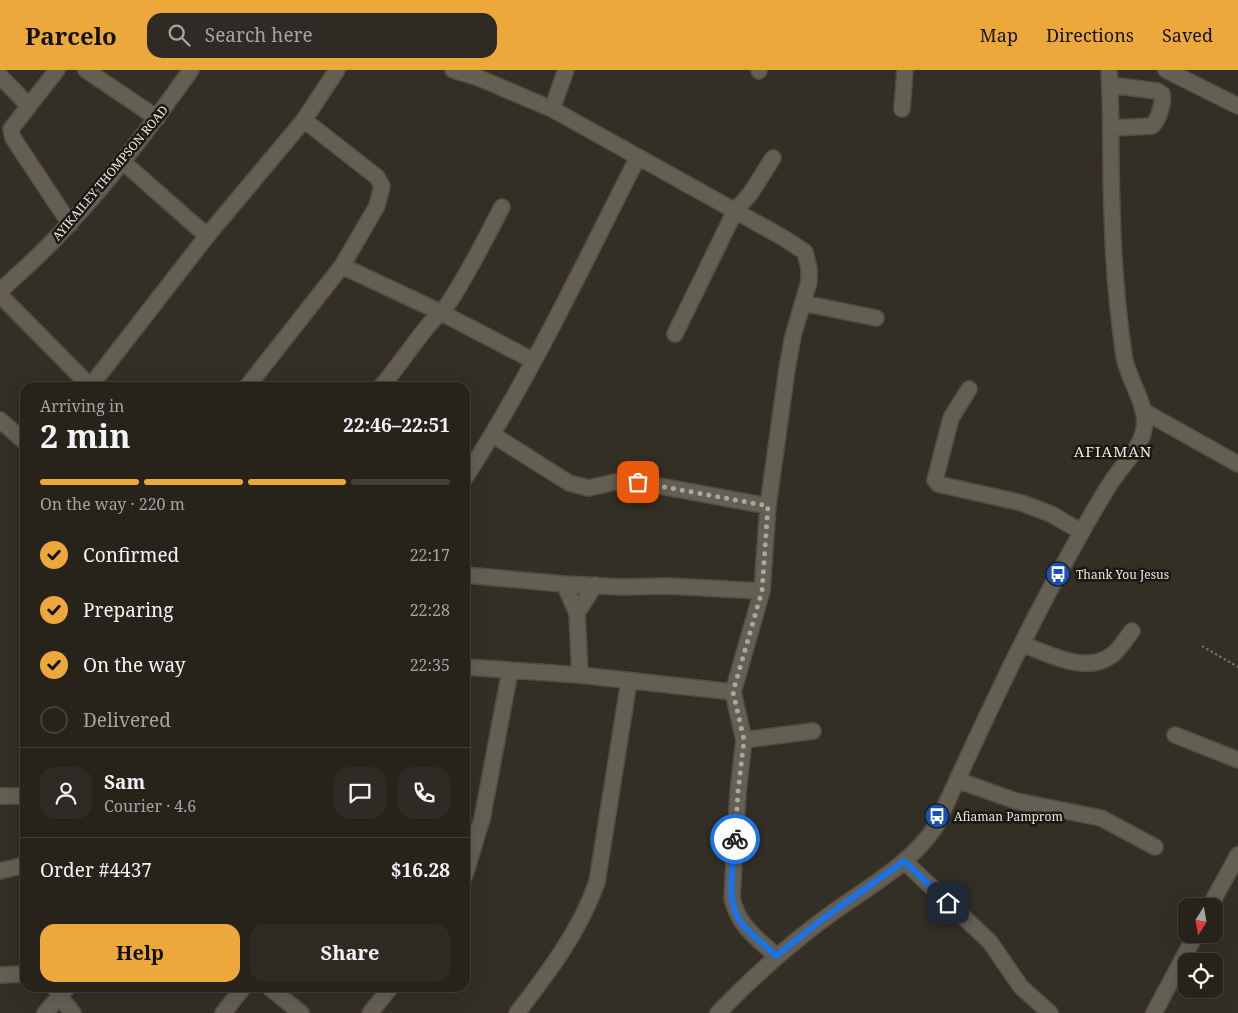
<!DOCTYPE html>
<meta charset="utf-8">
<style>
body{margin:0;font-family:"Noto Serif",serif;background:#2f2b24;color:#f1f3f6;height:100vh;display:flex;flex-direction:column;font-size:19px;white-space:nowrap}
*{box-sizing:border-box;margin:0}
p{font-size:16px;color:#a4a4a3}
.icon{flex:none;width:28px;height:28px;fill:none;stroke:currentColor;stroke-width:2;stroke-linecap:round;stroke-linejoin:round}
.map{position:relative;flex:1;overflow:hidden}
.drawer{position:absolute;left:20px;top:312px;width:450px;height:610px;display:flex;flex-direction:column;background:#27231b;border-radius:15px;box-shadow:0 5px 20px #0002,0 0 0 1px #43403a}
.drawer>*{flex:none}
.needle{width:32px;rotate:191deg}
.tools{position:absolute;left:1178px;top:828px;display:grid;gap:10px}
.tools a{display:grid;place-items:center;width:45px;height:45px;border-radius:10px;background:#27231b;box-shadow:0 5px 20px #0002,0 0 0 1px #43403a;font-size:25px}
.pin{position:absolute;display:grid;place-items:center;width:42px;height:42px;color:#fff;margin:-21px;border-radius:10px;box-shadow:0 2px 8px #0006}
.courier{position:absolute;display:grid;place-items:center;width:50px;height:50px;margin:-25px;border:4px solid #1a73e8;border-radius:50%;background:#fff;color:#222;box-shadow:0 1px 6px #0007}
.head em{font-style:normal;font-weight:700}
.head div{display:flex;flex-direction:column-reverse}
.head{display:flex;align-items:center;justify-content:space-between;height:85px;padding:0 20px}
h1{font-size:32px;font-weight:700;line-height:38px}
.bar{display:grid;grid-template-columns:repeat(4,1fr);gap:8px 5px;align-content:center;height:60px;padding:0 20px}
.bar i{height:6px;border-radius:4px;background:#43403a}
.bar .current{background:#eda83c}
.bar p{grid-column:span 4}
.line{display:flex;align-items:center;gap:12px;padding:0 20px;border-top:1px solid #43403a}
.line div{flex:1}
.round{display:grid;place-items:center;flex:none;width:52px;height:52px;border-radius:15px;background:#2f2b24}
ol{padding:0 20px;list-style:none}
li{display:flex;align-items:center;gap:15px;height:55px}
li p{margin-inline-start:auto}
li .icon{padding:5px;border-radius:50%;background:#eda83c;color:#111;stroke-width:4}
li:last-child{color:#a4a4a3}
li i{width:28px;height:28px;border:2px solid #43403a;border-radius:50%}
.cta{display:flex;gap:10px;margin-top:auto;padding:10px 20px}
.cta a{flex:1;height:58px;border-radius:15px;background:#eda83c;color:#111;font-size:20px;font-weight:700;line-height:58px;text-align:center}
.cta a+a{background:#2f2b24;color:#f1f3f6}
header{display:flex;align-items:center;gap:30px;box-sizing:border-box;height:70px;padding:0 25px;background:#eda83c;color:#111}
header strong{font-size:24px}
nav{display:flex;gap:28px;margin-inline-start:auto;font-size:18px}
.search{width:350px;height:45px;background:#2f2b24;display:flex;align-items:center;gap:12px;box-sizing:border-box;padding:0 18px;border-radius:15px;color:#a4a4a3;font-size:19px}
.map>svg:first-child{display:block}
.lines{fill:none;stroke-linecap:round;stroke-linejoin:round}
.minor-casing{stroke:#524d44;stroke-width:18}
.path{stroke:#78756b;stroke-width:2;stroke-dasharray:2.5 2.5;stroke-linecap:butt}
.minor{stroke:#645f53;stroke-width:15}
.done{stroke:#aaa79e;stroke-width:5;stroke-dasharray:0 9}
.route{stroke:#1a73e8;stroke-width:6}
.labels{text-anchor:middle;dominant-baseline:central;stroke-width:5;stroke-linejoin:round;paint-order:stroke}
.street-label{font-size:12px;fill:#eae8e0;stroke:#1a1813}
.poi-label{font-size:12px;fill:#eae8e0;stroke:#1a1813;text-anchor:start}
.quarter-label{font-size:15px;letter-spacing:1px;fill:#eae8e0;stroke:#1a1813}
</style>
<header>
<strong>Parcelo</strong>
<div class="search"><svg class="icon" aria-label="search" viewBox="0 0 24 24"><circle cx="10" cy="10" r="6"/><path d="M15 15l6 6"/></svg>Search here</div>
<nav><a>Map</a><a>Directions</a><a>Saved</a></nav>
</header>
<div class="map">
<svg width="1238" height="943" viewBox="0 0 1238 943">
<rect width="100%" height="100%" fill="#342f24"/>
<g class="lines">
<defs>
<path id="minor" d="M57 0 11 59 13 68 70 154
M86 0 157 48
M453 0 479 8 552 39 782 167 805 182 809 198V212L793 266 787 299 768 436 762 521 733 622 744 670 738 722 732 828C739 857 755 866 776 886
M1166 0 1238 36
M759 1V0
M0 6 29 36
M1110 15 1157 21 1162 24C1164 33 1158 51 1152 56L1112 58
M552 39 566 0
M902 39 905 0
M122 91 207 166
M342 196 442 243 534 291
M0 221C23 200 47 179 68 155 113 107 153 53 191 0
M0 225 90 316
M803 233 876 248
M675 264 735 141 750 124 773 88
M89 318 207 166 304 50 337 0
M246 318 342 196 377 136 382 116 377 107 304 50
M380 318C397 298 411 277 427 257 434 248 442 243 448 234 468 204 485 170 502 137
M969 319 951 348 935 410 938 414 1022 433 1051 444 1082 462
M1145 342 1238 394
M0 350 25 372
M493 365 569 413 589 418 615 412H638L768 436
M465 408C531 306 583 195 638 87
M465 505 564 514 622 517 668 516 762 521
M564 514 577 543 595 515
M577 543 580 605
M1022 574C1049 584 1086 605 1112 585 1120 579 1126 568 1132 561
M465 597 580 605 733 622
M1175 665 1238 690
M744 670 813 661
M957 710 1016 731 1101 748 1155 777
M0 726H25
M904 791 990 872 1021 917 1050 943
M0 801 25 795
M465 805 482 749 510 601
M1210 836 1238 785
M0 905 25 904
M270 918 301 943
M56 919 59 926 73 943
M45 943 67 918
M223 943 243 918
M370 943 390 918
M517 943C548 903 580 861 597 812L629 611
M718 943C751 909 786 877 824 849 862 820 909 797 936 756 977 667 1017 578 1065 492 1080 465 1095 437 1112 411 1123 394 1140 380 1144 359 1149 337 1128 310 1124 286 1117 237 1113 188 1112 139 1110 93 1112 46 1109 0
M1154 943 1196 864"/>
</defs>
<!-- minor casing -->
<use href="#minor" class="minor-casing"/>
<!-- path -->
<path class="path" d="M1202 576 1238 597"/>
<!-- minor -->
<use href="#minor" class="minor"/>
</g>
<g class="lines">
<!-- done -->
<path class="done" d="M638 412 768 436 762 521 733 622 744 670 738 722 735 769"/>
<!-- route -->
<path class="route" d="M735 769C734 794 724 832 742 854 751 865 765 875 776 886L824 848 904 791 948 833"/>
</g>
<!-- icons -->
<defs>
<symbol id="bus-disc" viewBox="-11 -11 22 22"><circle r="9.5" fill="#1a4fb4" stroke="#1a1813"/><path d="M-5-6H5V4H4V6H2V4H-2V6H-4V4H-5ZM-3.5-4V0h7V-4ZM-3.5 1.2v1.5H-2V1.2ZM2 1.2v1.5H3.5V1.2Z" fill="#fff"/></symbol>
</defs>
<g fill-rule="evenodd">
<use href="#bus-disc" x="1044" y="490" width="28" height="28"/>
<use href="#bus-disc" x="923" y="732" width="28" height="28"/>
</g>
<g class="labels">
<!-- street labels -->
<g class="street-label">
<text transform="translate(110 103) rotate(-50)">AYIKAILEY THOMPSON ROAD</text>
</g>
<!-- poi labels -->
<g class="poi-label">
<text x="1076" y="504">Thank You Jesus</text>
<text x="954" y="746">Afiaman Pamprom</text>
</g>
<!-- quarter labels -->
<g class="quarter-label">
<text x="1113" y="381">AFIAMAN</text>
</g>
</g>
</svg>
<div class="tools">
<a><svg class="needle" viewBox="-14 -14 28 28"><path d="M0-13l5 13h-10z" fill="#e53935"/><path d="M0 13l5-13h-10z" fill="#a4a4a3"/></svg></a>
<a><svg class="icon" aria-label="locate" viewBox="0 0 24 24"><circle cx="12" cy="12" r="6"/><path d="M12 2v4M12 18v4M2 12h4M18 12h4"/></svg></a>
</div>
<div class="pin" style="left:638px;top:412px;background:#ea580c"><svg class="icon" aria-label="bag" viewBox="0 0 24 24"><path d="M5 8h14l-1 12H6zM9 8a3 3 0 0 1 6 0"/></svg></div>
<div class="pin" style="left:948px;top:833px;background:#1f2937"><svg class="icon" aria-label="home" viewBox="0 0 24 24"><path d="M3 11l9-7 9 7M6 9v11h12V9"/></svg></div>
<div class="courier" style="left:735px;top:769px"><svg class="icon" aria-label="bike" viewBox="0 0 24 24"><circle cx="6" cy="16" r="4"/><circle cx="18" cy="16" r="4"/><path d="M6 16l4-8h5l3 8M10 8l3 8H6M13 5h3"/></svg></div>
<section class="drawer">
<div class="head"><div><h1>2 min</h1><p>Arriving in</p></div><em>22:46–22:51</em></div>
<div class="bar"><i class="current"></i><i class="current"></i><i class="current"></i><i></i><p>On the way · 220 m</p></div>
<ol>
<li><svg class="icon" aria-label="check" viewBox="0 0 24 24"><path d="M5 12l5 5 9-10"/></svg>Confirmed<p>22:17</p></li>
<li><svg class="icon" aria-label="check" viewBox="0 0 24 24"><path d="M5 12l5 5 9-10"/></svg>Preparing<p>22:28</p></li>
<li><svg class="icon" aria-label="check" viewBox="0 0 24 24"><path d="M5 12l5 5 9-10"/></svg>On the way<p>22:35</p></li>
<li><i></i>Delivered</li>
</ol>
<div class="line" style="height:90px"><a class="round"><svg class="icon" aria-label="person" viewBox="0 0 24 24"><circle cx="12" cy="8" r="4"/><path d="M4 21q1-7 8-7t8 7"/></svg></a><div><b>Sam</b><p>Courier · 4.6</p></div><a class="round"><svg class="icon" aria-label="chat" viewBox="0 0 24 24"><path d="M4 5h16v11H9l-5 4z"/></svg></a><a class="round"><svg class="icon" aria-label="phone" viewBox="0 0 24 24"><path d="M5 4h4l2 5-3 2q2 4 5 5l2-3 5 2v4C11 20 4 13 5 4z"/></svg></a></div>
<div class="line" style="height:65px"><div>Order #4437</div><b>$16.28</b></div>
<div class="cta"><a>Help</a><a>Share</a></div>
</section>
</div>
